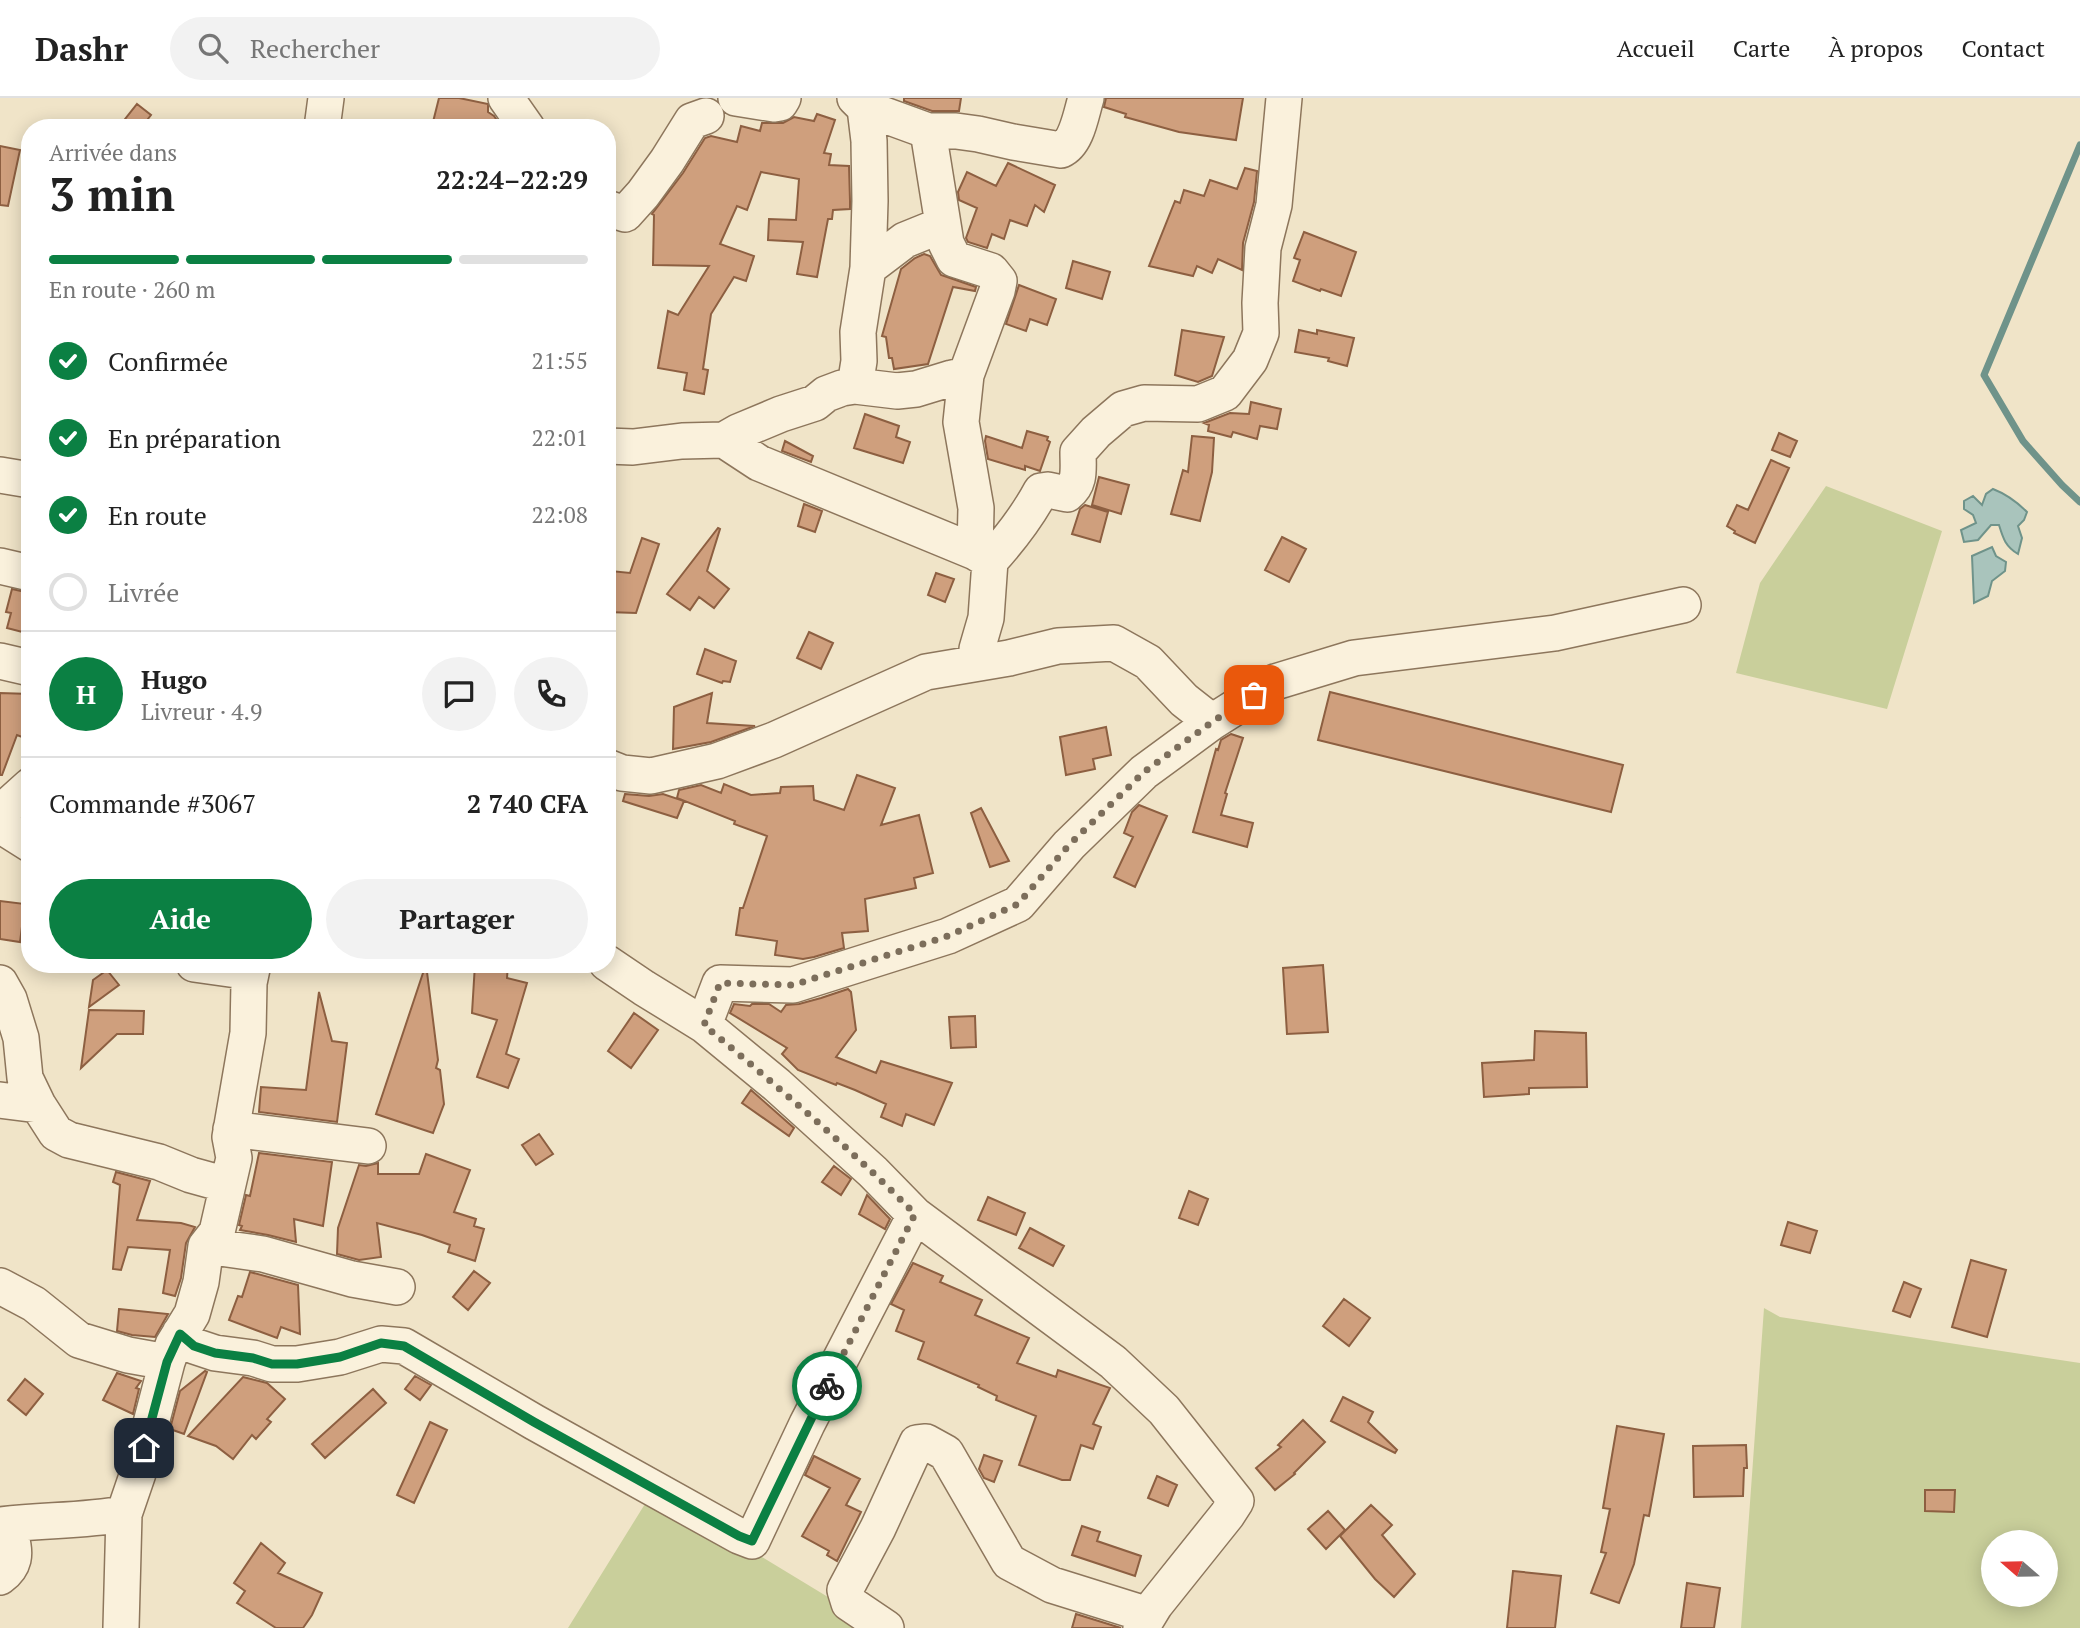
<!DOCTYPE html>
<html lang="fr">
<meta charset="utf-8">
<style>
body{margin:0;font-family:"PT Serif",serif;background:#f2f2f2;color:#222;height:100vh;display:flex;flex-direction:column;font-size:26px;white-space:nowrap}
*{box-sizing:border-box;margin:0}
p{font-size:23px;color:#767676}
.icon{flex:none;width:38px;height:38px;fill:none;stroke:currentColor;stroke-width:2;stroke-linecap:round;stroke-linejoin:round}
.map{position:relative;flex:1;overflow:hidden}
.details{position:absolute;left:21px;top:21px;width:595px;height:854px;display:flex;flex-direction:column;background:#fff;border-radius:28px;box-shadow:0 4px 18px #0003}
.details>*{flex:none}
.needle{width:46px;rotate:290deg}
.controls{position:absolute;left:1981px;top:1432px;display:grid;gap:14px}
.controls a{display:grid;place-items:center;width:77px;height:77px;border-radius:50%;background:#fff;box-shadow:0 4px 18px #0003;font-size:35px}
.pin{position:absolute;display:grid;place-items:center;width:60px;height:60px;color:#fff;margin:-30px;border-radius:14px;box-shadow:0 4px 10px #0006}
.courier{position:absolute;display:grid;place-items:center;width:70px;height:70px;margin:-35px;border:5px solid #0b8043;border-radius:50%;background:#fff;color:#222;box-shadow:0 2px 9px #0007}
.headline em{font-style:normal;font-weight:700}
.headline div{display:flex;flex-direction:column-reverse}
.headline{display:flex;align-items:center;justify-content:space-between;height:119px;padding:0 28px}
h1{font-size:46px;font-weight:700;line-height:52px}
.bar{display:grid;grid-template-columns:repeat(4,1fr);gap:10px 7px;align-content:center;height:84px;padding:0 28px}
.bar i{height:9px;border-radius:5px;background:#e0e0e0}
.bar .selected{background:#0b8043}
.bar p{grid-column:span 4}
.line{display:flex;align-items:center;gap:18px;padding:0 28px;border-top:2px solid #e0e0e0}
.line div{flex:1}
.round{display:grid;place-items:center;flex:none;width:74px;height:74px;border-radius:37px;background:#f2f2f2}
ol{padding:0 28px;list-style:none}
li{display:flex;align-items:center;gap:21px;height:77px}
li p{margin-inline-start:auto}
li .icon{padding:7px;border-radius:50%;background:#0b8043;color:#fff;stroke-width:4}
li:last-child{color:#767676}
li i{width:38px;height:38px;border:4px solid #e0e0e0;border-radius:50%}
.button{display:flex;gap:14px;margin-top:auto;padding:14px 28px}
.button a{flex:1;height:80px;border-radius:42px;background:#0b8043;color:#fff;font-size:28px;font-weight:700;line-height:80px;text-align:center}
.button a+a{background:#f2f2f2;color:#222}
header{display:flex;align-items:center;gap:42px;box-sizing:border-box;height:98px;padding:0 35px;background:#fff;border-bottom:2px solid #e0e0e0}
header strong{font-size:33px}
nav{display:flex;gap:38px;margin-inline-start:auto;font-size:24px}
.search{width:490px;height:63px;background:#f2f2f2;display:flex;align-items:center;gap:18px;box-sizing:border-box;padding:0 24px;border-radius:38px;color:#767676;font-size:26px}
.map>svg:first-child{display:block}
.green{fill:#c9cf9b;fill-rule:evenodd}
.water{fill:#a9c4bc;stroke:#6f938a;stroke-width:2}
.lines{fill:none;stroke-linecap:round;stroke-linejoin:round}
.stream{stroke:#6f938a;stroke-width:7}
.building{fill:#cf9f7d;stroke:#8d5f41;stroke-width:2}
.minor-casing{stroke:#8d765c;stroke-width:38}
.minor{stroke:#faf1dc;stroke-width:35}
.done{stroke:#7c6e5b;stroke-width:7;stroke-dasharray:0 12.6}
.route{stroke:#0b8043;stroke-width:9}
</style>
<header>
<strong>Dashr</strong>
<div class="search"><svg class="icon" aria-label="search" viewBox="0 0 24 24"><circle cx="10" cy="10" r="6"/><path d="M15 15l6 6"/></svg>Rechercher</div>
<nav><a>Accueil</a><a>Carte</a><a>À propos</a><a>Contact</a></nav>
</header>
<div class="map">
<svg width="2080" height="1530" viewBox="0 0 2080 1530">
<rect width="100%" height="100%" fill="#f0e4c8"/>
<!-- green -->
<path class="green" d="M1826 388 1942 433 1887 611 1736 575 1760 485Z
M1764 1210 1780 1219 2080 1265V1530H1741ZM1993 1444H2046V1496H1993Z
M653 1393 879 1530H568Z"/>
<!-- water -->
<path class="water" d="M1993 391C2006 396 2017 404 2027 414L2024 422 2018 428 2022 440 2018 456C2005 448 2003 440 1999 427H1991L1978 442 1964 444 1961 432 1976 425 1973 417 1964 411V403L1973 398 1982 407 1986 396Z
M1992 449 1996 458 2006 464 2005 473 1992 483 1988 498 1974 505 1972 458Z"/>
<g class="lines">
<!-- stream -->
<path class="stream" d="M2080 47 1984 277 2023 343 2062 387 2080 404"/>
</g>
<!-- building -->
<path class="building" d="M439 0H459L488 6V14L494 18 502 30H459L433 24Z
M904 0H961L959 13H932L904 3Z
M1106 0H1243L1236 42 1179 34 1125 19 1126 16 1104 9Z
M137 6 151 17 141 30H118Z
M817 16 835 22 824 55 831 56 829 67 849 68 850 103V111L833 112 832 121H828L817 179 797 176 803 144 768 142 769 121 796 122 799 81 761 74 747 112 737 108 720 146 754 158 746 183 734 179 711 216 703 271 708 272 704 296 684 292 687 275 658 270 668 213 678 217 709 168 653 167 654 117 652 116 683 75 705 40 711 38 737 44 741 28 760 33 762 25H783L794 19 814 23Z
M0 48 20 52 8 108 0 107Z
M1008 65 1055 87 1044 114 1035 107 1027 128 1010 122 1004 141 992 136 987 150 968 144 966 140 977 110 959 102 958 94 967 74 996 88Z
M1245 70 1257 73 1254 104 1243 145 1242 172 1218 161 1212 175 1197 168 1193 178 1149 168 1175 103 1180 105 1184 92 1204 98 1210 82 1237 91Z
M1304 134 1356 154 1341 198 1321 191 1320 193 1293 183 1300 162 1294 160Z
M924 156 930 158 941 177 976 189 975 193 953 189 928 266 894 271 892 260H889L886 239 882 238 901 171 915 160Z
M1073 163 1110 174 1102 201 1066 190Z
M1019 187 1056 201 1047 227 1030 221 1026 233 1006 226Z
M1182 232 1224 239 1212 278 1198 284 1175 277Z
M1299 232 1317 236V232L1354 240 1347 268 1328 263 1329 260 1295 254Z
M1251 304 1281 311 1277 331 1260 328 1257 341 1233 334 1231 339 1208 333 1209 327 1204 325 1230 315 1249 316Z
M865 316 899 328 896 339 910 344 903 365 854 350Z
M1027 333 1048 339 1047 342 1050 344 1040 373 1025 368V372L988 361 985 343 986 338 1022 350Z
M1779 335 1797 343 1790 359 1772 352Z
M1192 338 1214 340 1212 374 1200 423 1171 416 1183 372 1188 374Z
M785 343 813 358 811 364 782 353Z
M1771 362 1789 370 1755 445 1734 435 1735 433 1727 428 1737 407 1748 412Z
M1099 379 1129 387 1121 416 1092 407Z
M804 406 822 413 815 434 798 428Z
M1085 407 1108 414 1100 444 1072 436 1080 411Z
M718 430 720 431 707 473 729 491 714 510 699 499 690 512 667 496Z
M1282 439 1306 451 1289 484 1265 472Z
M642 440 659 446 636 515 607 514 611 473 630 475Z
M936 475 954 481 945 504 928 497Z
M12 491 30 495V536L7 530 11 515 6 514Z
M809 534 833 545 821 571 797 560Z
M705 551 736 563 730 584 723 583 722 585 697 576Z
M1330 594 1623 667 1611 714 1318 642Z
M0 595 30 596V642L17 637 2 677H0Z
M712 595 707 625 755 628 711 644 673 651 674 609Z
M1106 629 1111 657 1093 661 1095 671 1066 677 1060 639Z
M1231 636 1243 640 1225 695 1227 696 1221 717 1253 725 1247 749 1193 734 1216 651 1218 652 1221 642Z
M857 677 895 690 881 727 919 717 933 775 914 780 916 790 865 801 868 833 842 835 844 850 814 859 803 861 775 857 777 843 736 837 740 810H743L767 738 734 726 735 723 677 700 679 692 701 687 721 695 724 686 751 697 780 695 781 689 813 688 814 702 844 712Z
M625 696 649 698 663 696 684 703 677 720 623 703Z
M1139 707 1167 718 1135 789 1114 779 1133 739 1124 735 1132 714Z
M981 710 1009 763 990 769 971 715Z
M0 803 25 806 20 844 0 841Z
M426 866 438 962 436 970 440 972 444 1006 433 1035 376 1016Z
M475 866H508L507 880 527 885 506 956 519 961 508 990 477 979 497 922 472 915Z
M1323 867 1328 934 1287 936 1283 870Z
M107 872 119 887 89 909 93 882Z
M848 891 851 894 856 932 836 959 876 975 881 963 952 985 934 1027 906 1016 902 1028 881 1019 886 1006 855 992 837 985 836 987 798 972 782 956 787 950 730 915 734 906 750 908 752 906H769L781 914 786 907 799 906 821 900Z
M319 894 332 943 347 945 337 1024 259 1014 261 989 306 992Z
M89 912 144 913 143 936H117L81 970Z
M634 915 658 932 631 970 608 953Z
M975 918 976 949 951 950 949 919Z
M1535 933 1586 935 1587 989 1529 990V996L1484 999 1482 965 1534 962Z
M751 992 794 1030 789 1038 742 1005Z
M539 1036 553 1056 536 1067 522 1047Z
M259 1055 332 1064 323 1128 294 1121 296 1144 268 1137 240 1132 242 1128 239 1127 246 1097 250 1098Z
M426 1056 470 1072 454 1114 476 1121 474 1128 484 1131 475 1163 448 1154 450 1147 422 1137 377 1125 381 1159 359 1162 337 1156 338 1130 359 1067 366 1068 378 1065V1076H419Z
M834 1068 851 1081 841 1097 822 1084Z
M116 1074 150 1083 137 1122 181 1125 195 1129 186 1145 181 1180 175 1198 163 1195 170 1152 128 1149 121 1172 113 1171 120 1087 113 1084Z
M1189 1093 1208 1101 1198 1127 1179 1120Z
M867 1097 890 1121 885 1131 859 1116Z
M988 1099 1025 1115 1016 1137 978 1122Z
M1788 1124 1817 1133 1810 1155 1781 1147Z
M1030 1130 1064 1148 1053 1168 1019 1150Z
M1971 1162 2006 1172 1987 1239 1952 1229Z
M913 1165 943 1178 940 1184 982 1202 975 1217 1029 1240 1017 1265 1056 1279 1058 1272 1110 1290 1093 1326 1101 1329 1093 1351 1081 1347 1070 1382H1062L1019 1367 1036 1318 996 1302 997 1298 978 1289 979 1287 918 1261 924 1244 896 1233 904 1212 891 1206Z
M474 1173 490 1185 468 1212 453 1199Z
M250 1174 298 1187 300 1236 281 1229 277 1240 229 1222 238 1198 242 1199Z
M1904 1184 1921 1191 1910 1219 1893 1213Z
M1344 1201 1370 1220 1349 1248 1323 1228Z
M119 1211 168 1216 155 1239 132 1237 117 1233Z
M205 1273 207 1274 184 1336 170 1331 180 1293Z
M117 1275 141 1283 136 1290 139 1291 133 1316 103 1302Z
M415 1278 431 1287 420 1302 405 1291Z
M243 1279 267 1285 285 1301 267 1321 271 1324 256 1341 252 1337 233 1361 216 1348 188 1338Z
M25 1281 43 1296 26 1317 8 1302Z
M373 1291 386 1305 325 1360 312 1346Z
M1343 1299 1373 1314 1368 1324 1397 1352 1395 1355 1331 1323Z
M1303 1322 1325 1344 1294 1375 1295 1376 1275 1392 1256 1370 1281 1349 1278 1347Z
M430 1324 447 1332 414 1405 397 1397Z
M1617 1328 1664 1336 1649 1418 1644 1417 1634 1466 1619 1505 1591 1495 1606 1455 1601 1454 1610 1411 1603 1410Z
M1746 1347 1747 1370H1744L1743 1398 1694 1399 1693 1348Z
M984 1357 1002 1363 994 1384 984 1380 979 1371Z
M814 1358 860 1381 846 1407 861 1414 837 1463 827 1457 829 1453 802 1438 830 1390 805 1377Z
M1157 1378 1177 1387 1168 1408 1148 1400Z
M1925 1392H1955L1954 1414 1925 1413Z
M1371 1407 1392 1427 1382 1437 1415 1476 1394 1499 1375 1481 1340 1438Z
M1328 1413 1345 1432 1326 1451 1308 1431Z
M1082 1428 1100 1434 1097 1443 1141 1458 1135 1478 1072 1457Z
M261 1445 285 1465 278 1475 322 1495 312 1517 303 1530H276L237 1505 245 1493 234 1485Z
M1513 1473 1561 1478 1555 1530H1507Z
M1687 1485 1720 1490 1714 1530H1681Z
M1076 1516 1121 1530H1072Z"/>
<g class="lines">
<defs>
<path id="minor" d="M506 0 527 30
M736 0 774 6 780 5 783 0
M855 0 865 10 869 43 870 103 868 170 858 234 859 263 855 288
M865 10 928 33 946 145 954 161 991 173 999 183 997 193 966 277 961 324 976 410 975 454
M322 30 326 0
M928 33H956L978 36 1013 44 1061 52C1077 45 1081 16 1086 0
M607 110 625 116 643 96 667 63 692 23 706 18
M868 170 905 142 942 127
M724 342 759 365 975 454 990 463 986 520 977 551V565
M607 348 633 349 682 343 724 342 738 334 781 316 815 305 826 296 842 290 855 288 897 293 916 291 952 280 966 277
M0 377 30 382
M990 463C1010 441 1027 419 1041 393L1048 392 1067 396C1081 385 1078 371 1078 354L1096 334 1123 311 1144 305 1198 306 1225 295 1250 262 1261 235 1260 205 1263 150 1274 107 1284 0
M0 468 30 475
M0 563 30 570
M607 669 622 675 651 678 717 663 774 642 926 574 1009 560 1058 548 1114 545 1148 564 1184 602 1212 624
M0 715 30 688
M0 727 30 746
M607 865 644 890 704 927 777 987 873 1074 915 1117 1113 1264 1164 1312 1236 1403 1227 1417 1155 1507 1141 1530
M194 866 251 874
M0 885 9 901 21 940 25 980 38 1007 56 1035 69 1042 159 1064 191 1077 227 1087
M704 927 720 885 793 887 948 838 1018 806 1069 747 1144 674 1212 624 1275 584 1354 560 1555 535 1683 507
M0 1002 38 1007
M231 1031 368 1048
M206 1148 263 1156 352 1181 397 1189
M0 1188 34 1206 79 1242 128 1257 167 1264
M180 1235 194 1248 215 1255 253 1260 272 1266H297L340 1259 381 1246 404 1248 534 1324 739 1438 752 1443 807 1326 915 1117
M0 1427C42 1422 83 1423 124 1416
M0 1433 11 1439C16 1456 15 1468 0 1479
M121 1530 124 1416 138 1375 167 1264 173 1247 192 1216 201 1184 206 1148 217 1134 234 1060 230 1039 248 935 249 885 253 866
M886 1530 849 1505 845 1492 878 1430 917 1345 926 1344 946 1355 1009 1464 1052 1487 1148 1517"/>
</defs>
<!-- minor casing -->
<use href="#minor" class="minor-casing"/>
<!-- minor -->
<use href="#minor" class="minor"/>
</g>
<g class="lines">
<!-- done -->
<path class="done" d="M827 1288 915 1116C849 1049 777 988 704 927L720 885 793 887 948 838 1018 806 1069 747 1144 674 1212 624 1254 597"/>
<!-- route -->
<path class="route" d="M144 1350 167 1264 180 1236 194 1248 215 1255 253 1260 272 1266H297L340 1259 381 1245 404 1248 534 1324 739 1438 752 1443 827 1288"/>
</g>
</svg>
<div class="controls">
<a><svg class="needle" viewBox="-14 -14 28 28"><path d="M0-13l5 13h-10z" fill="#e53935"/><path d="M0 13l5-13h-10z" fill="#767676"/></svg></a>
</div>
<div class="pin" style="left:1254px;top:597px;background:#ea580c"><svg class="icon" aria-label="bag" viewBox="0 0 24 24"><path d="M5 8h14l-1 12H6zM9 8a3 3 0 0 1 6 0"/></svg></div>
<div class="pin" style="left:144px;top:1350px;background:#1f2937"><svg class="icon" aria-label="home" viewBox="0 0 24 24"><path d="M3 11l9-7 9 7M6 9v11h12V9"/></svg></div>
<div class="courier" style="left:827px;top:1288px"><svg class="icon" aria-label="bike" viewBox="0 0 24 24"><circle cx="6" cy="16" r="4"/><circle cx="18" cy="16" r="4"/><path d="M6 16l4-8h5l3 8M10 8l3 8H6M13 5h3"/></svg></div>
<section class="details">
<div class="headline"><div><h1>3 min</h1><p>Arrivée dans</p></div><em>22:24–22:29</em></div>
<div class="bar"><i class="selected"></i><i class="selected"></i><i class="selected"></i><i></i><p>En route · 260 m</p></div>
<ol>
<li><svg class="icon" aria-label="check" viewBox="0 0 24 24"><path d="M5 12l5 5 9-10"/></svg>Confirmée<p>21:55</p></li>
<li><svg class="icon" aria-label="check" viewBox="0 0 24 24"><path d="M5 12l5 5 9-10"/></svg>En préparation<p>22:01</p></li>
<li><svg class="icon" aria-label="check" viewBox="0 0 24 24"><path d="M5 12l5 5 9-10"/></svg>En route<p>22:08</p></li>
<li><i></i>Livrée</li>
</ol>
<div class="line" style="height:126px"><b class="round" style="background:#0b8043;color:#fff">H</b><div><b>Hugo</b><p>Livreur · 4.9</p></div><a class="round"><svg class="icon" aria-label="chat" viewBox="0 0 24 24"><path d="M4 5h16v11H9l-5 4z"/></svg></a><a class="round"><svg class="icon" aria-label="phone" viewBox="0 0 24 24"><path d="M5 4h4l2 5-3 2q2 4 5 5l2-3 5 2v4C11 20 4 13 5 4z"/></svg></a></div>
<div class="line" style="height:91px"><div>Commande #3067</div><b>2 740 CFA</b></div>
<div class="button"><a>Aide</a><a>Partager</a></div>
</section>
</div>
